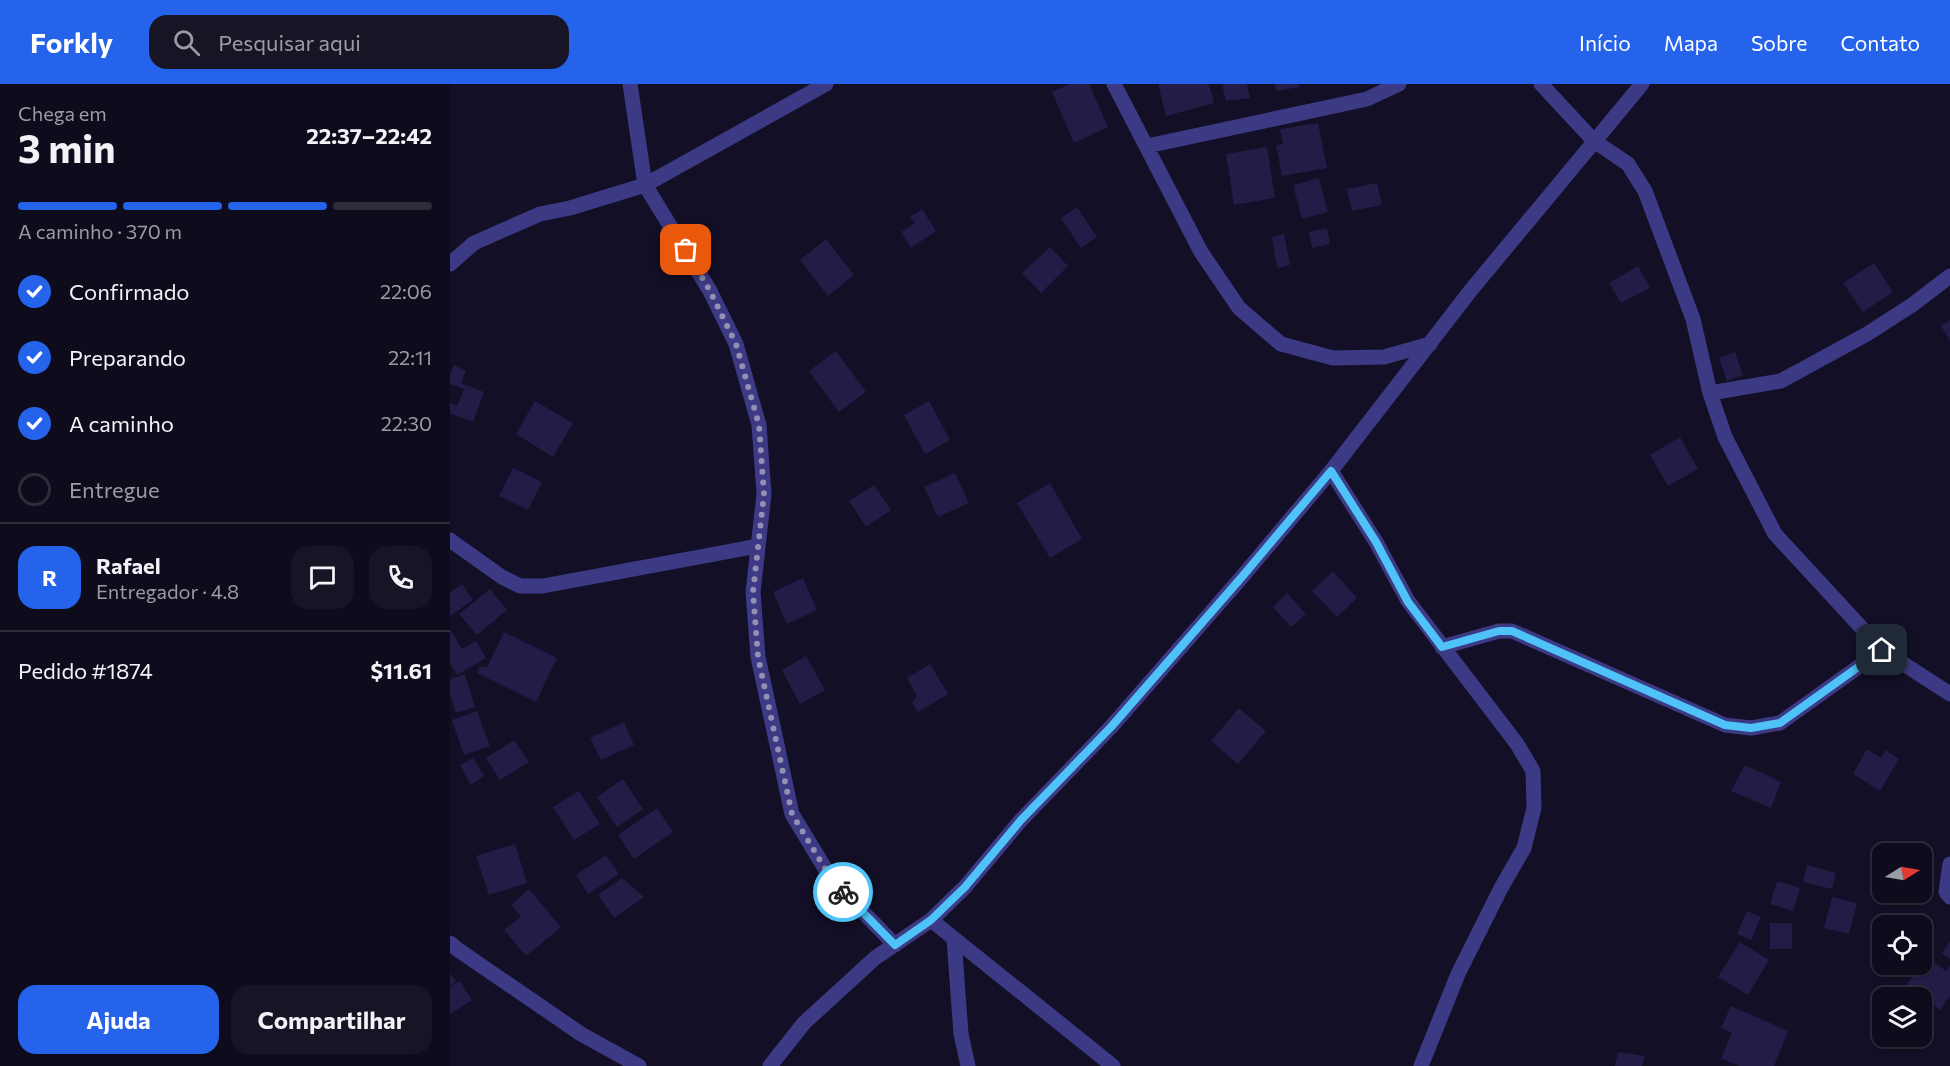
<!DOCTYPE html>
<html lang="pt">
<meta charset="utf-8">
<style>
body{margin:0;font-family:Commissioner,sans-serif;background:#171425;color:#f1f3f6;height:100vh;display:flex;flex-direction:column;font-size:22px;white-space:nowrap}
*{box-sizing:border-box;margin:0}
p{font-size:20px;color:#9b9ba3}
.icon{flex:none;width:33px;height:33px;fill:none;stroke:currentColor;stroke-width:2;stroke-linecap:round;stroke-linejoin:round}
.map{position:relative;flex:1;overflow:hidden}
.sheet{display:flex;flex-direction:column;background:#0e0b1c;width:450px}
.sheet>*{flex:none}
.needle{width:39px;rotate:79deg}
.controls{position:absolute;left:1422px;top:759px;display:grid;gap:12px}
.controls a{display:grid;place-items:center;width:60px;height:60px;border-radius:12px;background:#0e0b1c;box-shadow:0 2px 4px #0004,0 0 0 2px #2e2b3b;font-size:30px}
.pin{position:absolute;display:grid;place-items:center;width:51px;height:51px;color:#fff;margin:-26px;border-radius:12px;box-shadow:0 3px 9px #0006}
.courier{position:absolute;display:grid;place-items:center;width:60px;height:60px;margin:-30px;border:4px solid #4fc3f7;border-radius:50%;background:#fff;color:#222;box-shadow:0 2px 8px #0007}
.summary em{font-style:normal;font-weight:700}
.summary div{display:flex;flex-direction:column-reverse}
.summary{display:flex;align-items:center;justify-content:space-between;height:102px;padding:0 18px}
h1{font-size:39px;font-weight:700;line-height:45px}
.bar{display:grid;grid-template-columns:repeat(4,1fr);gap:9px 6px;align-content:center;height:72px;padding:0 18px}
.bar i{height:8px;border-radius:4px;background:#2e2b3b}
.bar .current{background:#2563eb}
.bar p{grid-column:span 4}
.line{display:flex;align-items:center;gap:15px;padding:0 18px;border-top:2px solid #2e2b3b}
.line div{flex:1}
.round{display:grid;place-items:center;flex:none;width:63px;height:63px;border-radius:18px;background:#171425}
ol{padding:0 18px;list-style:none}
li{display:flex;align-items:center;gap:18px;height:66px}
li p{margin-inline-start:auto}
li .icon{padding:6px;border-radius:50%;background:#2563eb;color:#fff;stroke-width:4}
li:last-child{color:#9b9ba3}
li i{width:33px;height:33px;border:3px solid #2e2b3b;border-radius:50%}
.button{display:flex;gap:12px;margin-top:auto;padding:12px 18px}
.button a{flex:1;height:69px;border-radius:18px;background:#2563eb;color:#fff;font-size:24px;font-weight:700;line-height:69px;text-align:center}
.button a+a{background:#171425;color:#f1f3f6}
header{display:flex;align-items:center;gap:36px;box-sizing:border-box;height:84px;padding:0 30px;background:#2563eb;color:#fff}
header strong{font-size:28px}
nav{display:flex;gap:33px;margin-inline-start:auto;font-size:21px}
.search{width:420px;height:54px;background:#171425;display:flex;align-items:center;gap:15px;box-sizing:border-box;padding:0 21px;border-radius:18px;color:#9b9ba3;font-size:22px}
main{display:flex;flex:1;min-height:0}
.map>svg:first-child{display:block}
.building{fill:#241b47}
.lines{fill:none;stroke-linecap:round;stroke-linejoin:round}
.minor{stroke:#3d3a85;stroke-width:15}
.done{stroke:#948fb3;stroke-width:6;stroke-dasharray:0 10.8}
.route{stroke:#4fc3f7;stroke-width:8}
</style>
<header>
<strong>Forkly</strong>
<div class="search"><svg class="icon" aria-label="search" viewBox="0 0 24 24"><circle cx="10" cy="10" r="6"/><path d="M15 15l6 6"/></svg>Pesquisar aqui</div>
<nav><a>Início</a><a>Mapa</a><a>Sobre</a><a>Contato</a></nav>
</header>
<main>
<section class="sheet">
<div class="summary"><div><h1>3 min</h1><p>Chega em</p></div><em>22:37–22:42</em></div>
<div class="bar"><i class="current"></i><i class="current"></i><i class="current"></i><i></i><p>A caminho · 370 m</p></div>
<ol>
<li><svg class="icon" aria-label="check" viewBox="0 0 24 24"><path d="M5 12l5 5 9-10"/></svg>Confirmado<p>22:06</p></li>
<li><svg class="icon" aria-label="check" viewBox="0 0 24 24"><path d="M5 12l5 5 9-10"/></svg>Preparando<p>22:11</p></li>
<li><svg class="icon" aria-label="check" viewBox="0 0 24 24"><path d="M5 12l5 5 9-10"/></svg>A caminho<p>22:30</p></li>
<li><i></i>Entregue</li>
</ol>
<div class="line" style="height:108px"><b class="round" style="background:#2563eb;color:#fff">R</b><div><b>Rafael</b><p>Entregador · 4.8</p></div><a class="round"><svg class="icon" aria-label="chat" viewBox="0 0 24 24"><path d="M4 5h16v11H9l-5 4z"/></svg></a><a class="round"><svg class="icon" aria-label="phone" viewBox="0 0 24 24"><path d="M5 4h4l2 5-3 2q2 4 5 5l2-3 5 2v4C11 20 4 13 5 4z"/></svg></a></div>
<div class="line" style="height:78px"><div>Pedido #1874</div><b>$11.61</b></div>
<div class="button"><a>Ajuda</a><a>Compartilhar</a></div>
</section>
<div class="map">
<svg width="1500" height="982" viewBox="0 0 1500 982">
<rect width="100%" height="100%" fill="#130f26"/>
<!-- building -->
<path class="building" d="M620 0H639L658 43 624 59 602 8Z
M708 0H759L764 19 716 32Z
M772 0H797L800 14 776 17Z
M825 0H849L850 3 826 7Z
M868 39 877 84 832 92 826 61 833 60 830 45Z
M817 63 825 114 784 121 776 70Z
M869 94 878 128 852 135 843 101Z
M927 99 932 121 902 127 897 105Z
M627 123 647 153 631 164 611 134Z
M472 125 486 147 461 164 451 148 465 139 460 133Z
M877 144 880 160 862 164 859 148Z
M834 150 840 181 827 184 822 153Z
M376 155 404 191 378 212 350 176Z
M600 163 618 182 591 209 572 189Z
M1424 179 1443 208 1413 228 1393 199Z
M1188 182 1200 204 1171 219 1159 199Z
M1500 236V257L1491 242Z
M386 267 416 308 389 328 359 287Z
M1285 268 1293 291 1277 297 1269 274Z
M4 281 16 287 11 299 34 308 23 338 0 329V319L7 322 14 305 0 300V291Z
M85 317 123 339 103 373 66 350Z
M479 317 500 356 475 370 454 331Z
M1230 353 1248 385 1218 402 1200 371Z
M63 384 92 398 78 426 49 412Z
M505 389 519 419 488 433 474 403Z
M600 399 632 455 600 474 567 419Z
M424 401 441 426 416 443 399 417Z
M883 487 907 514 887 533 862 507Z
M353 494 367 526 337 540 323 508Z
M12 500 23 516 0 532V509Z
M40 505 57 526 27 551 9 530Z
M837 509 856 530 841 543 823 523Z
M0 545 12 565 26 557 36 574 7 591 0 580Z
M54 548 107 574 86 618 27 589 29 583H37Z
M356 572 375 606 350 620 332 586Z
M480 580 498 610 468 628 462 618 467 612 457 594Z
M15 590 25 623 6 629 0 610V595Z
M789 624 816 647 788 680 761 657Z
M27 627 40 662 14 671 2 636Z
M174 638 184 661 151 676 140 654Z
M64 656 79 678 50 696 36 674Z
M1417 665 1431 674 1435 666 1449 675 1430 707 1403 690Z
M23 674 34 692 21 701 10 681Z
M1295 681 1331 698 1321 724 1281 707Z
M173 695 193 725 167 743 147 713Z
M129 707 150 740 124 756 103 723Z
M207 724 223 748 184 775 168 751Z
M65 760 77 799 39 811 26 772Z
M156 771 169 790 138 810 126 791Z
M1357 781 1386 789 1382 805 1353 798Z
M172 794 194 813 164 834 148 811Z
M1327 797 1350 804 1343 827 1320 820Z
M79 805 111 843 76 872 54 846 71 832 61 821Z
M1382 813 1407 819 1399 850 1374 844Z
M1297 827 1311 833 1301 856 1287 850Z
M1320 839H1342V865H1320Z
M1472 844 1482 850 1472 865Z
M1500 857V875L1492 869Z
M1290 858 1319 876 1298 911 1268 893Z
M1477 873 1496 887 1500 882V912L1490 926 1456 902Z
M1443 880H1462L1456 889Z
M0 889 6 898 0 902Z
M10 897 22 916 0 930V903Z
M1281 922 1338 947 1324 982H1290L1271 974 1282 949 1271 944Z
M1168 968 1195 972 1192 982H1165Z"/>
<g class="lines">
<!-- minor -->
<path class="minor" d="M180 0 195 101 260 207 286 260 309 341 314 410 303 508 308 573 342 730 382 796 445 861
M664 0 751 168 789 224 831 260 883 274 934 273 980 260
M1091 0 1144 57 1178 80 1195 107 1243 235 1260 309 1275 353 1325 450 1432 566 1500 610
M697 62 917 15 949 0
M0 180 24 159 90 130 120 124 195 101 376 0
M1260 309 1331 297 1417 250 1462 221 1500 192
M881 387 926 458 958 517 1067 660 1083 687 1084 724 1074 764 1051 804 1008 890 971 982
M0 456 52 493 70 502H93L308 462
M992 563 1049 547H1062L1275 641 1301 644 1330 639 1432 566
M1500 780 1496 808 1500 813
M481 836 663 982
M504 855 511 950 518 982
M0 859 7 865 131 950 189 982
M320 982 354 939 425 874 481 836 515 803 571 736 661 643 791 494 881 387 1021 206 1192 0"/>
</g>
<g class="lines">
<!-- done -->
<path class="done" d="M236 166 260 207 286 260 309 341 314 410 303 508 308 573 342 730 382 796 393 808"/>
<!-- route -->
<path class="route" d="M393 808 445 861 481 836 515 803 571 736 661 643 791 494 881 387 926 458 958 518 992 563 1049 547H1062L1275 641 1301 644 1330 639 1432 566"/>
</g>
</svg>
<div class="controls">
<a><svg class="needle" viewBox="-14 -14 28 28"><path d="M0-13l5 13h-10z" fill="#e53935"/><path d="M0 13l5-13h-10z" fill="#9b9ba3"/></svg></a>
<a><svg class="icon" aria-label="locate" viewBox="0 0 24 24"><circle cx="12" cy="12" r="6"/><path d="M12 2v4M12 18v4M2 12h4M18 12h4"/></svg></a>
<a><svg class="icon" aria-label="layers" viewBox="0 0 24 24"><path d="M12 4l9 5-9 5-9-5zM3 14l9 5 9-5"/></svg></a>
</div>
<div class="pin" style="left:236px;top:166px;background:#ea580c"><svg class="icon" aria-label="bag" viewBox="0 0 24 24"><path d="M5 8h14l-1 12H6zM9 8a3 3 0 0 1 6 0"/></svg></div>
<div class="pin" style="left:1432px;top:566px;background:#1f2937"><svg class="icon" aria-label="home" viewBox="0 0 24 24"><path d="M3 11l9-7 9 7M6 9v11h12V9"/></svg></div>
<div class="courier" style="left:393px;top:808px"><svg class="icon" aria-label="bike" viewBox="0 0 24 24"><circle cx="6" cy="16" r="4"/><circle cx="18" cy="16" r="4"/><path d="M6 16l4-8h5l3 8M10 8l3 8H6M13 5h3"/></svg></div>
</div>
</main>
